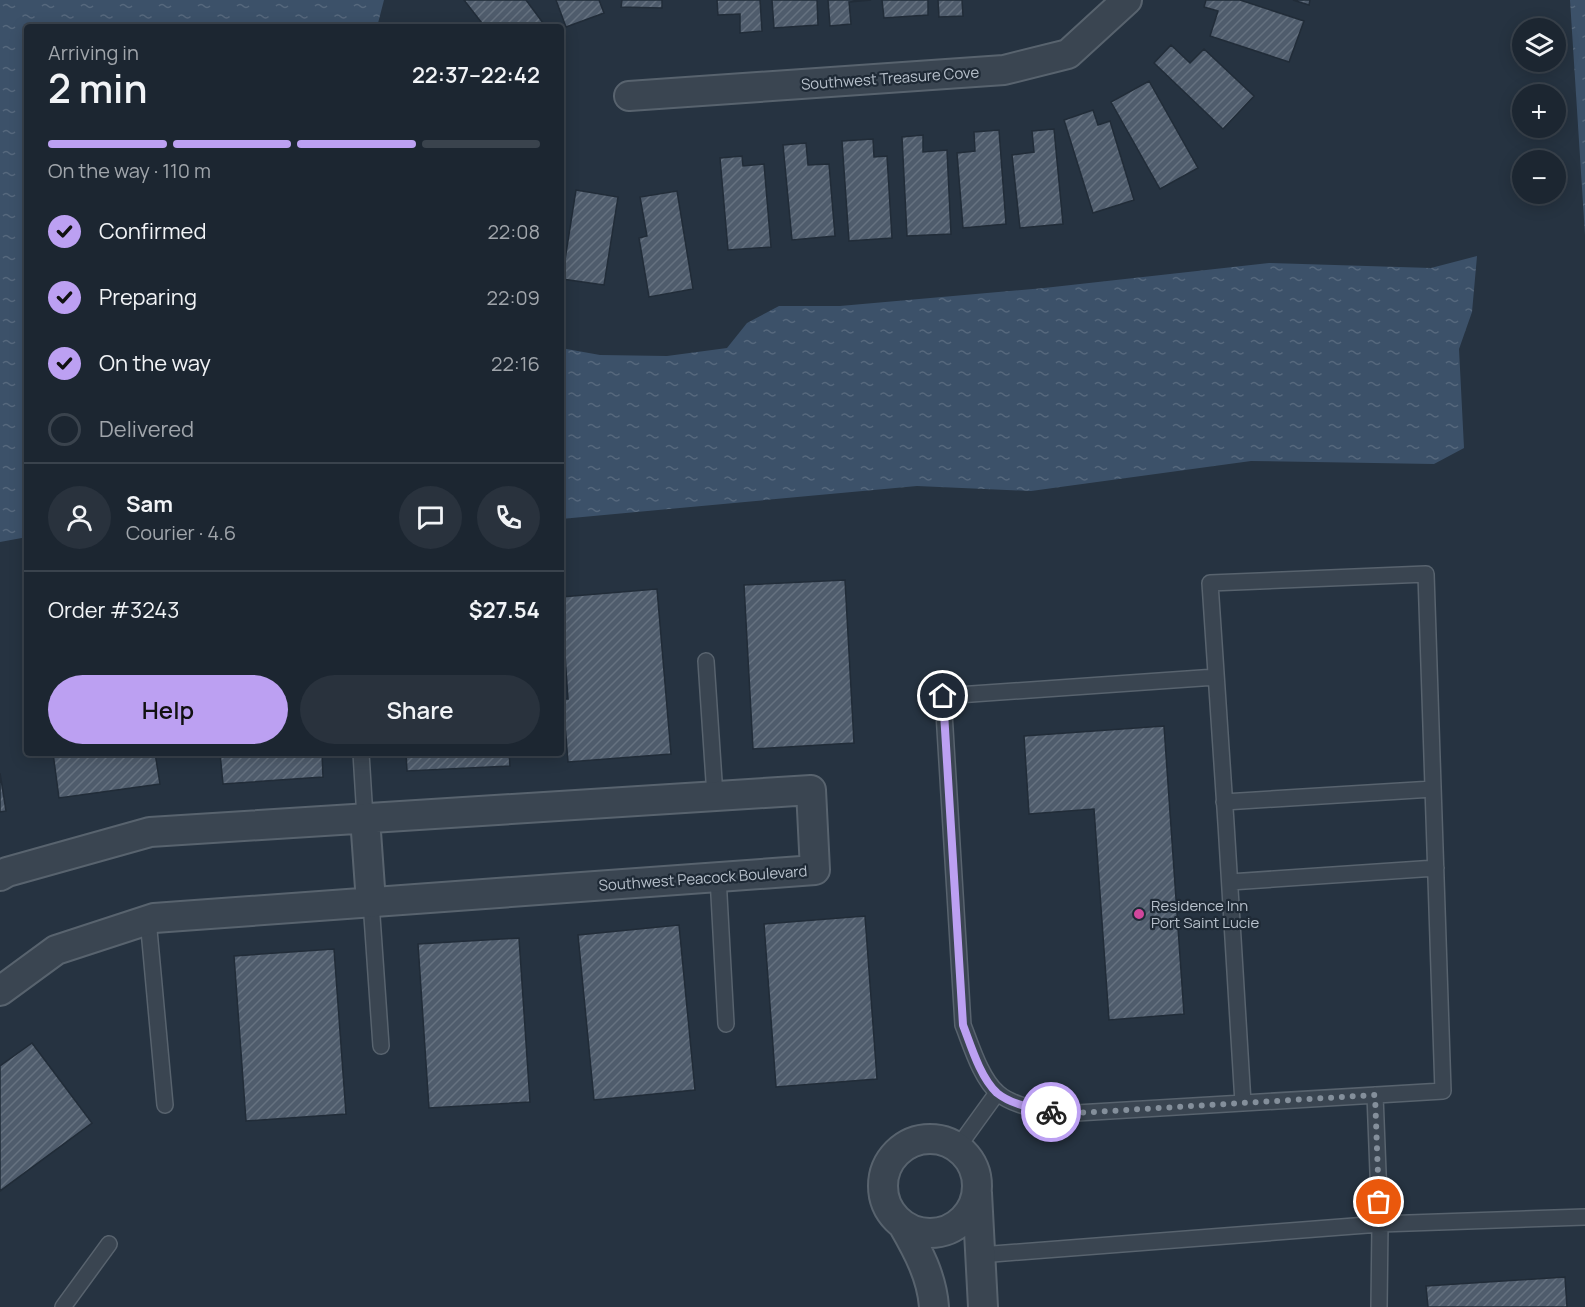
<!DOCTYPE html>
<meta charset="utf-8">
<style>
body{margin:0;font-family:Manrope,sans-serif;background:#29323d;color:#f1f3f6;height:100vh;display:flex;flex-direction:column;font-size:22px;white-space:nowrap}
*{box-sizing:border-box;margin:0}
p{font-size:20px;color:#a0a5ab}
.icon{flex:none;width:33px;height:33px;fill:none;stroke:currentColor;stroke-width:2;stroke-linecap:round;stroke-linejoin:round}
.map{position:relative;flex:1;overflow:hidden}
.side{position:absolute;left:24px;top:24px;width:540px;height:732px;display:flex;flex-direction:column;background:#1c2631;border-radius:6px;box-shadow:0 3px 15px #0003,0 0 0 2px #3a434d}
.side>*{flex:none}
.buttons{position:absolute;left:1512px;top:18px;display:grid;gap:12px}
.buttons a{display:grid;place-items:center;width:54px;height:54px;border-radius:50%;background:#1c2631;box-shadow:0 3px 15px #0003,0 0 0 2px #3a434d;font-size:30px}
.pin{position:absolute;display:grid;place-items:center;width:51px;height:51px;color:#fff;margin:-26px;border:3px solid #fff;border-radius:50%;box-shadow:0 2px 6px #0007}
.courier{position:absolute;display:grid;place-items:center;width:60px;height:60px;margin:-30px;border:4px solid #bca0f2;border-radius:50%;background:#fff;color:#222;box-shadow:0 2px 8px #0007}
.headline em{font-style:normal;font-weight:600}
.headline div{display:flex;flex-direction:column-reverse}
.headline{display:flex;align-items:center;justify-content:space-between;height:102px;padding:0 24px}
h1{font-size:39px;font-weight:600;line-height:45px}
.bar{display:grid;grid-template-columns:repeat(4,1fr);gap:9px 6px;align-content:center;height:72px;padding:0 24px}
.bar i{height:8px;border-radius:4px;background:#3a434d}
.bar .on{background:#bca0f2}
.bar p{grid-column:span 4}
.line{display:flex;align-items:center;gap:15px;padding:0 24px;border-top:2px solid #3a434d}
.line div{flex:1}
.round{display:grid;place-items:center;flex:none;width:63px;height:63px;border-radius:32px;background:#29323d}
ol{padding:0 24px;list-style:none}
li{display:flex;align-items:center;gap:18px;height:66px}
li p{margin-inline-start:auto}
li .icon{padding:6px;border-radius:50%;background:#bca0f2;color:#111;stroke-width:4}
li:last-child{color:#a0a5ab}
li i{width:33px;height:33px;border:3px solid #3a434d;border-radius:50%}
.cta{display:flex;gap:12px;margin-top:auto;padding:12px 24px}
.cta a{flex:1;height:69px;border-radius:36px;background:#bca0f2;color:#111;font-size:24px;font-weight:600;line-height:69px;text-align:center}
.cta a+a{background:#29323d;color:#f1f3f6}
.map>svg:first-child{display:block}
.water{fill:url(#water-ripples)}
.building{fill:url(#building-hatch);stroke:#212c38;stroke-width:1.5}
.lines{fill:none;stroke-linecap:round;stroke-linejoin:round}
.lane-casing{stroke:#58636e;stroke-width:18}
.street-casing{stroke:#58636e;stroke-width:32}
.lane{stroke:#3a4551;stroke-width:15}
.street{stroke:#3a4551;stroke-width:28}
.done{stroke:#848f9b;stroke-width:6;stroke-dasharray:0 10.8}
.route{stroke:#bca0f2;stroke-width:8}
.hotel-dot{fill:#d1479c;stroke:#1f2a36;stroke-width:2}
.labels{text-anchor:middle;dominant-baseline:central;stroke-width:4.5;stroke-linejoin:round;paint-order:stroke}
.street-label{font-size:15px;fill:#b7c0cb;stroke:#1f2a36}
.poi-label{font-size:15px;fill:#b7c0cb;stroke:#1f2a36;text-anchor:start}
</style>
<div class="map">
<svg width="1585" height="1307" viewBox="0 0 1585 1307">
<defs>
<pattern id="water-ripples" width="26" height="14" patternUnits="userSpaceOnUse" patternTransform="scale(1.5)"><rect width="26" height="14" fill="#3c5169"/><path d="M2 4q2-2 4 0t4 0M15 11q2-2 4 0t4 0" fill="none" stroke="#56687d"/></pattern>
<pattern id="building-hatch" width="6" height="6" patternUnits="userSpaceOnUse" patternTransform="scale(1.5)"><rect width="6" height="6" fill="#4f5c6c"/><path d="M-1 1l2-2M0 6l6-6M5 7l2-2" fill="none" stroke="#667280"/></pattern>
</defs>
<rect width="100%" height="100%" fill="#263341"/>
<!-- water -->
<path class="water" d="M0 0H384L377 27H27V537L0 542Z
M1570 0H1585V235Z
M1477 256 1472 312 1459 349 1464 448 1434 464 1251 461 1031 491 917 486 561 519V348L600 355 667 356 727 348 747 323 779 306H840L1044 288 1269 263 1431 268Z"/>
<!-- building -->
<path class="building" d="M464 0H526L546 27H485Z
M556 0H599L604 13 566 27Z
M622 0H662V8L621 7Z
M717 0H760L762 31 740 33V14L718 15Z
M772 0H817L818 25 774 28Z
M828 0H871L849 2 851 24 830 26Z
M882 0H928V15L884 18Z
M938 0H962L963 16 939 17Z
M1206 0H1240L1304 21 1289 62 1210 36 1218 11 1204 7Z
M1293 0H1310L1309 5Z
M1171 45 1190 63 1204 49 1254 96 1223 129 1154 63Z
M1149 81 1198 168 1160 189 1111 102Z
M1093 110 1098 125 1110 121 1134 200 1093 213 1064 120Z
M1054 129 1063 224 1020 228 1012 155 1034 152 1032 131Z
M999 130 1006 224 963 228 957 153 975 151 974 132Z
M923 135V152L947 150 951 234 907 236 902 137Z
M873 139 874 157 887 156 892 238 849 241 842 141Z
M806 143 808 165 829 164 835 236 792 240 783 145Z
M742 156 743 166 764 164 771 247 728 250 720 158Z
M576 190 618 197 604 285 562 279Z
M677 191 693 289 649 297 639 238 647 236 640 197Z
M845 580 854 743 753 749 744 585Z
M657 589 671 754 568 762 563 699H568L561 597Z
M1164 726 1184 1014 1109 1020 1094 809 1029 814 1024 736Z
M53 753H155L160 784 59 798Z
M220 753H322L323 777 223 784Z
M406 753H509L510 766 407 771Z
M0 773 6 811 0 812Z
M865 916 877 1079 776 1087 764 924Z
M679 925 695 1090 594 1100 578 935Z
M519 938 530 1102 429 1108 418 944Z
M334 949 346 1114 246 1121 234 956Z
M32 1043 92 1123 0 1191V1066Z
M1565 1277 1567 1307H1428L1426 1286Z"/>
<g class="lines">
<defs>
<path id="lane" d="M706 661 715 796
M1216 677 943 696 963 1025C971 1045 981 1079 998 1093 1014 1107 1040 1109 1060 1114L1443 1091 1426 574 1210 583C1222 756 1233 930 1243 1103
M361 753 365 818
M1224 802 1433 789
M718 877 726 1024
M1230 882 1436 868
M371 902 381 1046
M148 919 165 1105
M1375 1095 1380 1224 1585 1217
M958 1147 997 1093
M980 1255 1380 1224 1379 1307
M63 1307 109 1244"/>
<path id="street" d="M629 96 1004 70 1068 54 1127 0
M365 818 371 902
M0 876 7 872 150 832 811 790 815 870 154 918 56 950 0 991
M883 1186a47 47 0 1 1 94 0a47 47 0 1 1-94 0Z
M977 1193 983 1307
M903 1225C918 1251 932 1277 934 1307"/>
</defs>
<!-- lane casing -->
<use href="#lane" class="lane-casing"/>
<!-- street casing -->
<use href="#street" class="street-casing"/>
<!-- lane -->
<use href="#lane" class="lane"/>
<!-- street -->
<use href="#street" class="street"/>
</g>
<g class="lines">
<!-- done -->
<path class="done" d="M1051 1112 1060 1114 1375 1095 1379 1202"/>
<!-- route -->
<path class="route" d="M943 696 963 1025C971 1046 980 1077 997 1093 1012 1105 1033 1108 1051 1112"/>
</g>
<!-- markers -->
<circle class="hotel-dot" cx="1139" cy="914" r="6"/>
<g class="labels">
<!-- street labels -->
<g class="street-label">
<text transform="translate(890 78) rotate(-4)">Southwest Treasure Cove</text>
<text transform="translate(703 878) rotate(-4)">Southwest Peacock Boulevard</text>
</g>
<!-- poi labels -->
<g class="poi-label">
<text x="1151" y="905">Residence Inn<tspan x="1151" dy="17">Port Saint Lucie</tspan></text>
</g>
</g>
</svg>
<div class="buttons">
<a><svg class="icon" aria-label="layers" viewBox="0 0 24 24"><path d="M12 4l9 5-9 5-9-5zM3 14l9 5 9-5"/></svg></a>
<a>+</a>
<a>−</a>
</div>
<div class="pin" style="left:1379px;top:1202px;background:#ea580c"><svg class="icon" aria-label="bag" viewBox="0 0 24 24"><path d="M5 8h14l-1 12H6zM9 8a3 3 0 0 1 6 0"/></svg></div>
<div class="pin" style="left:943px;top:696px;background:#1f2937"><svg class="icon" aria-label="home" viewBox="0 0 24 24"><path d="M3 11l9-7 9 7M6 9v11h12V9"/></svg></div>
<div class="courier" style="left:1051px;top:1112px"><svg class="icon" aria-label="bike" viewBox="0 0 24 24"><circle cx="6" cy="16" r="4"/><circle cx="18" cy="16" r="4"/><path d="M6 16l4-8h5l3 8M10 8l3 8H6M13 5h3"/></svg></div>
<section class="side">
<div class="headline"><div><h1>2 min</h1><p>Arriving in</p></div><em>22:37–22:42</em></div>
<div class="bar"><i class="on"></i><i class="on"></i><i class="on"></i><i></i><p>On the way · 110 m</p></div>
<ol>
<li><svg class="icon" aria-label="check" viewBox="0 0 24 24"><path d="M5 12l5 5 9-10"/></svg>Confirmed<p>22:08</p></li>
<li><svg class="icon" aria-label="check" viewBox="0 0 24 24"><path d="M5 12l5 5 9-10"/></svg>Preparing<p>22:09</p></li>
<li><svg class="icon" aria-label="check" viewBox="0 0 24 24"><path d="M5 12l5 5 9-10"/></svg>On the way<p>22:16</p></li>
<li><i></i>Delivered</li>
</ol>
<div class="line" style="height:108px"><a class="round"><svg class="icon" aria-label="person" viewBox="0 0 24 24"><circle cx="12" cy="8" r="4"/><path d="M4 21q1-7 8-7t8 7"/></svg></a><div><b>Sam</b><p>Courier · 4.6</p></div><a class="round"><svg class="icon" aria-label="chat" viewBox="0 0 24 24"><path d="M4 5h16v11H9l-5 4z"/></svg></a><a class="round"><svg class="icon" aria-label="phone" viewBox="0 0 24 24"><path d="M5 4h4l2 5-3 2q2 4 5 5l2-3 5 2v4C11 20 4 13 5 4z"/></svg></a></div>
<div class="line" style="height:78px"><div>Order #3243</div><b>$27.54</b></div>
<div class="cta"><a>Help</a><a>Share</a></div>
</section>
</div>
